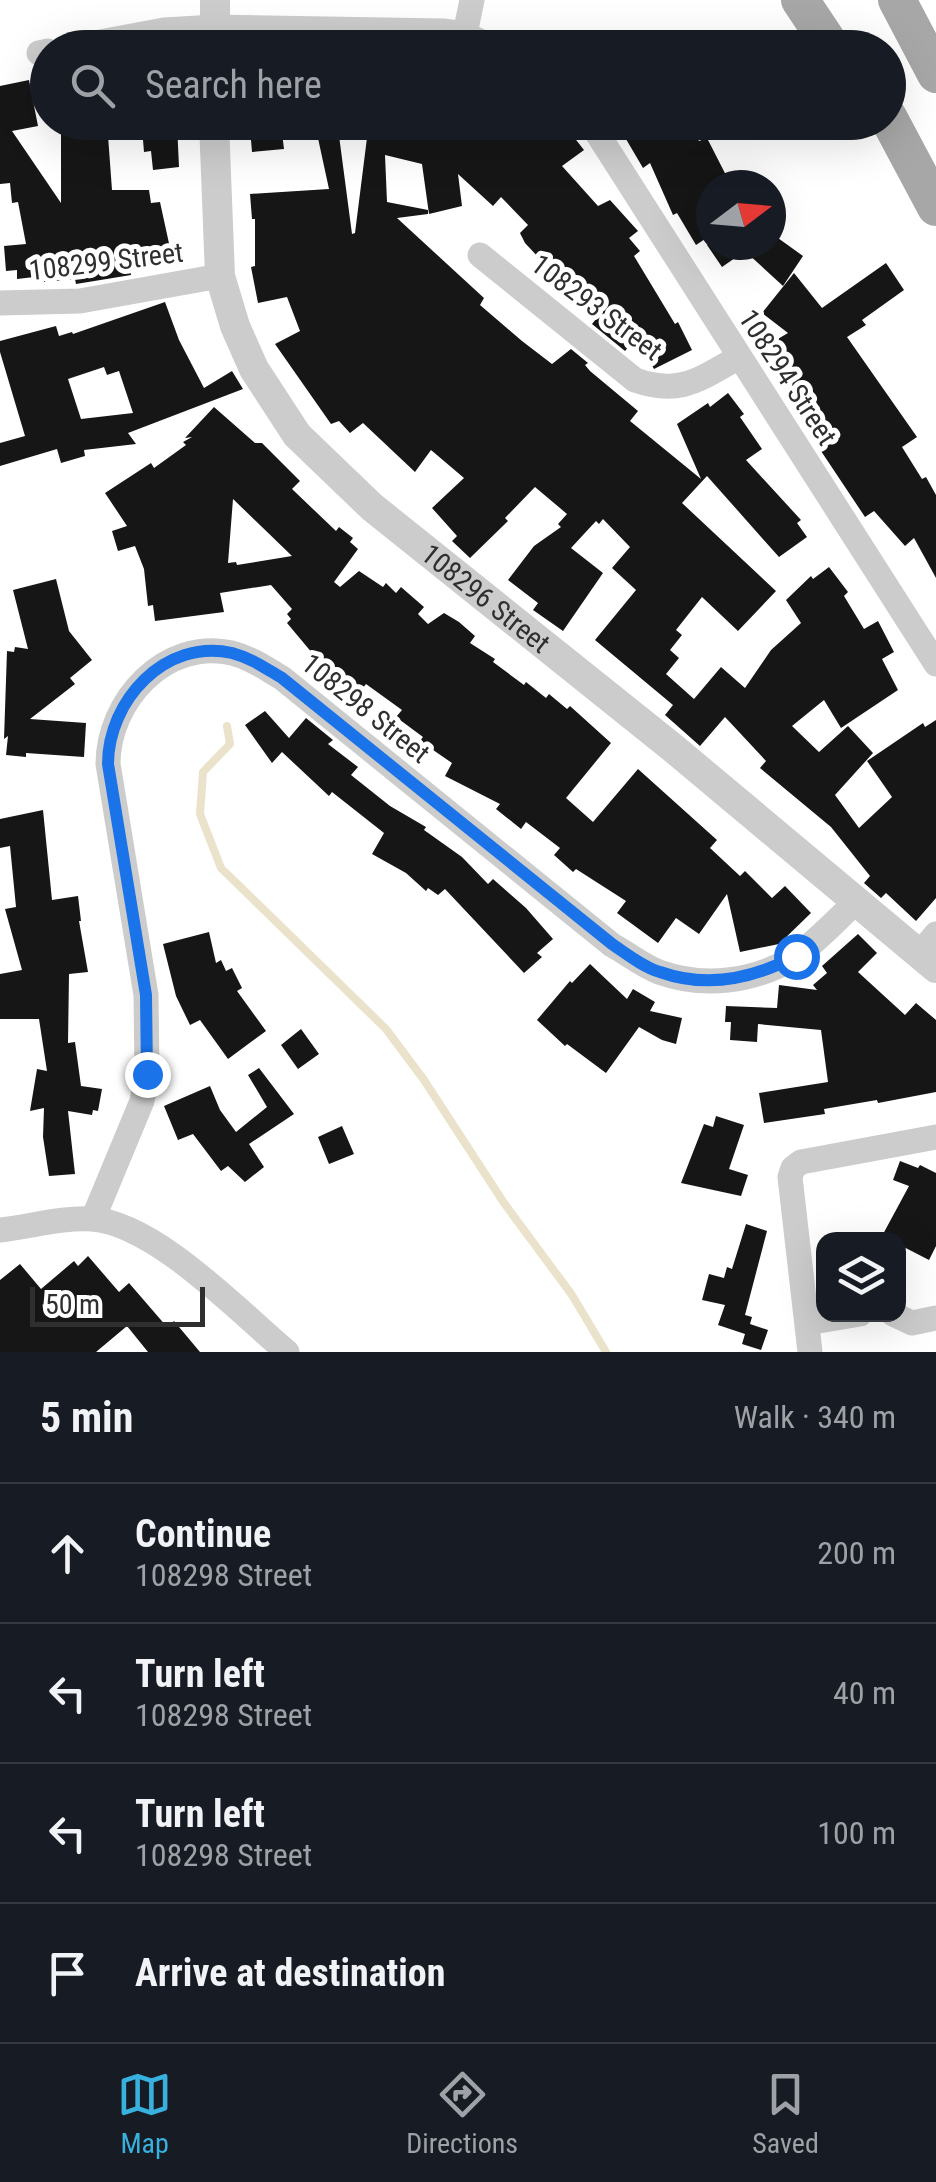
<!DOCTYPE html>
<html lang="en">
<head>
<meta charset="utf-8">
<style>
  body { margin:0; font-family:"Roboto Condensed",sans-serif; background:#242831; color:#f1f3f6 }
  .controls { position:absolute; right:30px; bottom:30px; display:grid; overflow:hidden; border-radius:20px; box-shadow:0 10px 40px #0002 }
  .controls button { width:90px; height:90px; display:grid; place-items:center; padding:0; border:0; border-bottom:2px solid #363941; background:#171b24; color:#f1f3f6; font:50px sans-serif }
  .compass { position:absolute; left:696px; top:170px; width:90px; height:90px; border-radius:50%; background:#171b24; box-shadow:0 10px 40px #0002; rotate:74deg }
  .scale { position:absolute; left:30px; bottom:25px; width:175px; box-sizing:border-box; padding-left:10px; border:5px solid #2f2f2f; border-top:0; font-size:28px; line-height:35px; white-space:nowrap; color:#2f2f2f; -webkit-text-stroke:8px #fff; paint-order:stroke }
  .stop { position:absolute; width:30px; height:30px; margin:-22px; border:8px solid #1a73e8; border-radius:50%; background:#fff }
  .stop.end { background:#1a73e8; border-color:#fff; box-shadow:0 2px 10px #0008 }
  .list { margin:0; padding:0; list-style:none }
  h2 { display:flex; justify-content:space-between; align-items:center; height:130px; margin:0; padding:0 40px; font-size:42px }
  h2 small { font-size:32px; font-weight:400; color:#9ea1a6 }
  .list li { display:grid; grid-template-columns:65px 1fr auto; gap:30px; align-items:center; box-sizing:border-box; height:140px; padding:0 40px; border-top:2px solid #363941 }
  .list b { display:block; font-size:38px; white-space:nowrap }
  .list p { margin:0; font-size:32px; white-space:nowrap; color:#9ea1a6 }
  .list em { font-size:32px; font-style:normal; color:#9ea1a6 }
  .icon { flex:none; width:55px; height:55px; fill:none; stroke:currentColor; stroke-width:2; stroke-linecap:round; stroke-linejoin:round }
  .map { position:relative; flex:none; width:936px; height:1352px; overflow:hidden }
  .search { position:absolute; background:#171b24; box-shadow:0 10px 40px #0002; left:30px; right:30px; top:30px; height:110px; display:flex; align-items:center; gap:25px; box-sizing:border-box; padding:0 35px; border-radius:55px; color:#9ea1a6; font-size:38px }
  .sheet { height:690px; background:#171b24 }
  nav { display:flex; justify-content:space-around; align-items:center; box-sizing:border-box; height:140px; border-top:2px solid #363941; background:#171b24; font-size:28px; color:#9ea1a6 }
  nav a { display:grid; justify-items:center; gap:5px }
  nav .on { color:#38b1de }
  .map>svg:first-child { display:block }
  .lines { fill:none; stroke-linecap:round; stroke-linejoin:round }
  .stream { stroke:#eae2ca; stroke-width:8 }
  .building { fill:#161616; fill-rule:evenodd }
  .minor { stroke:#ccc; stroke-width:25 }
  .tertiary { stroke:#ccc; stroke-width:30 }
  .primary { stroke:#a7a7a7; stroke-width:38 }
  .route { stroke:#1a73e8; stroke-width:12 }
  .labels { text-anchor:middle; stroke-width:10; stroke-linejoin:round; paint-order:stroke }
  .street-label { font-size:28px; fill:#2f2f2f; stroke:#fff }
</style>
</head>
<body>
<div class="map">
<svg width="936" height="1352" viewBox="0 0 936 1352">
  <rect width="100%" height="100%" fill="#fff"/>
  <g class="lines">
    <path class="stream" d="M227 726 230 744 203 772 200 814 221 868 386 1029 424 1080 504 1203 572 1295 606 1352"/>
  </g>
  <path class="building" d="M29 80 38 126 12 131 61 203V126H84V122H107L112 190H149L151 203 160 202 170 248 127 257 131 275 76 284 75 279 44 282 43 276 17 279V270L6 271 4 246 26 244 18 202 12 203 10 183 0 184V86Z
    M369 122H562L584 150 562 166 598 206 610 200 638 231 629 238 640 251 634 256 675 324 678 322 692 350 654 369 637 338 625 351 592 324 596 319 525 243 520 233 528 225 501 197 493 206 458 174 462 206 429 214 422 164 385 155 387 202 428 210V214L397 218 484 298 480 305 522 341 552 364 571 349 588 363 585 365 590 371 638 411 630 421 701 479 677 424 708 403 710 407 728 393 744 414 740 417 762 449 746 460 801 520 797 523 807 537 779 557 707 476 682 503 776 591 738 631 702 597 676 630 682 635 670 650 679 658 666 674 694 699 721 667 745 688 771 650 801 623 786 600 811 576 813 579 829 567 848 592 844 596 864 629 878 621 894 652 882 659 898 690 841 728 824 700 792 726 819 752 848 726 873 753 835 795 859 828 892 797 867 761 923 723 925 727 936 720V898L916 921 886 893 881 898 864 883 870 876 831 827 760 768 766 761 725 717 700 746 665 715 673 705 595 640 636 590 612 568 630 547 603 519 599 524 596 521 571 548 603 573 563 631 533 610 538 603 508 580 534 546 561 527 558 524 567 514 535 487 505 518 508 521 470 558 452 541 457 536 432 508 464 478 431 450 415 472 363 423 350 433 339 421 331 424 275 344 300 331 287 297 258 303 251 267 255 266V219H252L250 194 329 189 316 129 338 128 352 234 355 233Z
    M616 122H688L699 141 707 138 731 185H711V235L696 245 677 213 673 215 650 163 643 168Z
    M177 124 179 167 153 170 151 151 144 152 142 128Z
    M281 125 284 149 252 152 250 128Z
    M771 233 803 256 783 286 745 251 722 267 707 245H771Z
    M886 263 904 290 862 320 866 325 847 337 917 437 902 447 922 479 926 477 936 495V578L914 538 905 546 874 511 865 517 819 448 814 439 823 433 803 400 795 405 771 363 775 360 769 350 773 347 771 343 788 333 762 313 794 273 822 308Z
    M165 302 179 340 204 388 232 371 243 389 128 433 136 444 84 450 85 456 61 463 57 449 0 466V443L25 436 0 352V341L56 326 59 336 72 332 73 334ZM104 367 107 375 119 371 133 413 81 419 68 379Z
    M214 407 255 443H262L300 481 292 489 336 531 339 527 353 538 350 542 358 549 334 582 340 587 359 571 383 587 386 583 396 593 401 587 424 607 418 614 428 624 444 613 459 622 475 636 470 643 495 659 493 662 524 685 526 682 546 698 549 694 567 709 570 706 611 743 566 798 593 822 638 769 717 840 710 848 740 876 745 871 772 898 785 886 811 913 779 944 740 952 727 894 699 934 676 918 658 943 617 913 626 901 576 869 573 872 554 855 560 848 526 822 521 829 496 809 500 804 445 776 452 763 420 741 423 737 396 717 402 710 366 684 352 702 327 681 318 673 323 666 287 623 291 619 287 614 292 609 271 585 220 593 224 612 155 621 153 605 148 606 144 569 135 546 118 551 112 531 127 526 105 493 151 463 154 468 186 445 183 442 192 437 185 438ZM233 499 292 556 237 565 236 562 228 563Z
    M56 579 69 631 92 660 70 678 75 684 30 719 86 723 84 757 26 753V757L6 755 8 736 4 739 7 651 14 652 15 647 28 649 13 590Z
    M265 711 289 738 306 718 333 740 328 744 358 767 351 775 390 806 426 827 424 830 462 857 488 884 493 879 526 908 553 939 537 953 542 957 524 973 445 889 438 895 428 888 426 891 406 873 372 854 384 833 332 792 329 796 282 752 272 763 245 725Z
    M43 810 52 900 78 896 81 921H79L88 972 69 974 68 1043 75 1042 81 1086 102 1089 98 1111 93 1110 92 1115 68 1111 75 1174 49 1176 43 1137 44 1108 30 1111 37 1069 47 1071 39 1019H0V974L22 970 5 909 16 907 10 846 0 848V819Z
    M209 932 216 963 221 960 226 971 232 968 242 988 237 991 266 1031 228 1059 200 1020 190 1025 176 996 163 944Z
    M858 934 877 953 858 972 905 1015 916 1003 936 1020V1092L878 1103 877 1100 824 1109 825 1114 764 1123 759 1093 828 1082 821 1030 758 1024 757 1042 730 1040 731 1022H725L726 1006 777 1008 779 985 817 990 813 985 827 973 822 966Z
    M590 964 627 999 633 989 655 1002 650 1011 682 1018 676 1044 662 1040 639 1027 606 1073 567 1044 565 1046 537 1020 570 981 572 983Z
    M301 1029 319 1054 298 1069 281 1045Z
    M259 1068 294 1114 249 1144 264 1167 245 1182 228 1166 221 1171 193 1134 178 1140 164 1106 210 1086 220 1110 236 1132 267 1107 248 1075Z
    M716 1116 744 1125 729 1169 748 1175 741 1196 681 1183 704 1124 713 1127Z
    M342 1126 354 1154 329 1164 318 1137Z
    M900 1161 918 1168 920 1165 936 1173V1246L929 1260 898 1244V1240L882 1236 909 1186 893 1180Z
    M746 1224 767 1231 745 1315 752 1317 750 1324 768 1330 761 1350 742 1344 745 1334 718 1325 725 1305 702 1300 709 1274 724 1278 727 1267 732 1269Z
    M88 1256 119 1292 129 1283 167 1327 174 1321 200 1352H148L127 1326 96 1352H0V1280L20 1264 41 1289 74 1261 78 1266Z"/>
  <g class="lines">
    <path class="minor" d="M465 34 472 0
      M68 48 164 30 215 27 443 31 465 34 494 48
      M39 53 48 51
      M590 122 936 664
      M480 255 635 380C680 396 700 379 739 357
      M0 303 80 301 220 276
      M920 953 936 934
      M93 1219 142 1101 147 1074 146 995 108 764C108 701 165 638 232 653 251 658 265 668 282 678L612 945C627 953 643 966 659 972 703 988 754 982 793 958 816 943 837 919 857 901
      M0 1230C29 1227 63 1217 92 1219 156 1224 238 1311 287 1352
      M893 1314 912 1323 936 1318
      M807 1323 860 1314
      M810 1352 790 1177 793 1168 801 1162 936 1137"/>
    <g class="tertiary">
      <path d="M215 0V48"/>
      <path id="s1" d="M214 122 220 276 235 326 254 369 297 435 372 507 673 748 936 968"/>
    </g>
    <path class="primary" d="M800 0 832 48
      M897 0 936 74
      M888 117 936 207"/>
  </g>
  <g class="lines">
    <path class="route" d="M147 1074 146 995 108 764C108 701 165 638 232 653 251 658 265 668 282 678L612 944C627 954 643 967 660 972 708 989 753 979 796 956"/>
  </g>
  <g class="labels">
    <g class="street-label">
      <text transform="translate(106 261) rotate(-7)" y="10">108299 Street</text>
      <text transform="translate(597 307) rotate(37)" y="10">108293 Street</text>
      <text transform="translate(788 377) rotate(57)" y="10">108294 Street</text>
      <text dy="10" stroke="none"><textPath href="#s1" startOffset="582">108296 Street</textPath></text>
      <text transform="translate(366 708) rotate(39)" y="10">108298 Street</text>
    </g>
  </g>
</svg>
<div class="controls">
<button><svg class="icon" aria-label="layers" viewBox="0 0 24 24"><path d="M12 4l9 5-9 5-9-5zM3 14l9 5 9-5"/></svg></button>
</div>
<svg class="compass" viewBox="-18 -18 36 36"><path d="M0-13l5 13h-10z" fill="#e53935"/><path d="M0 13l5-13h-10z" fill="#9ea1a6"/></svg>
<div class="scale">50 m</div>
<div class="stop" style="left:796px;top:956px"></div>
<div class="stop end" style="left:147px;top:1074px"></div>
<div class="search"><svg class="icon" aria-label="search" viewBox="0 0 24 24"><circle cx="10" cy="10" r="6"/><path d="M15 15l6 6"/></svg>Search here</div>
</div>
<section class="sheet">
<h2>5 min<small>Walk · 340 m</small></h2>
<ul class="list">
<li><svg class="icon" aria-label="ahead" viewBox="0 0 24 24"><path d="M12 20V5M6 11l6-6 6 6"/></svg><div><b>Continue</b><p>108298 Street</p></div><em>200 m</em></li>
<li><svg class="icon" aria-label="left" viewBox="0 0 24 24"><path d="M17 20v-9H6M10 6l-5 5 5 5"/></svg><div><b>Turn left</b><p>108298 Street</p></div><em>40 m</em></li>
<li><svg class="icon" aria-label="left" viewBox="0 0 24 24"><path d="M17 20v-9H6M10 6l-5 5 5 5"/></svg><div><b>Turn left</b><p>108298 Street</p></div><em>100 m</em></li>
<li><svg class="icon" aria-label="arrive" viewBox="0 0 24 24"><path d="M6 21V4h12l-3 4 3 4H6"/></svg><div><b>Arrive at destination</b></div></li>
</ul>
</section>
<nav>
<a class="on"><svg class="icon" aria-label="map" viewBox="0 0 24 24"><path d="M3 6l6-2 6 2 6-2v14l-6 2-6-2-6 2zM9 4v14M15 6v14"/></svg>Map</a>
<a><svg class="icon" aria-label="directions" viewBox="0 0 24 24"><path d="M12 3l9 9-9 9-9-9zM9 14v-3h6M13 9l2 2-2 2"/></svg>Directions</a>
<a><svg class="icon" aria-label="saved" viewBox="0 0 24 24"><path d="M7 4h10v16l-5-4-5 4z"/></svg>Saved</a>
</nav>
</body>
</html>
